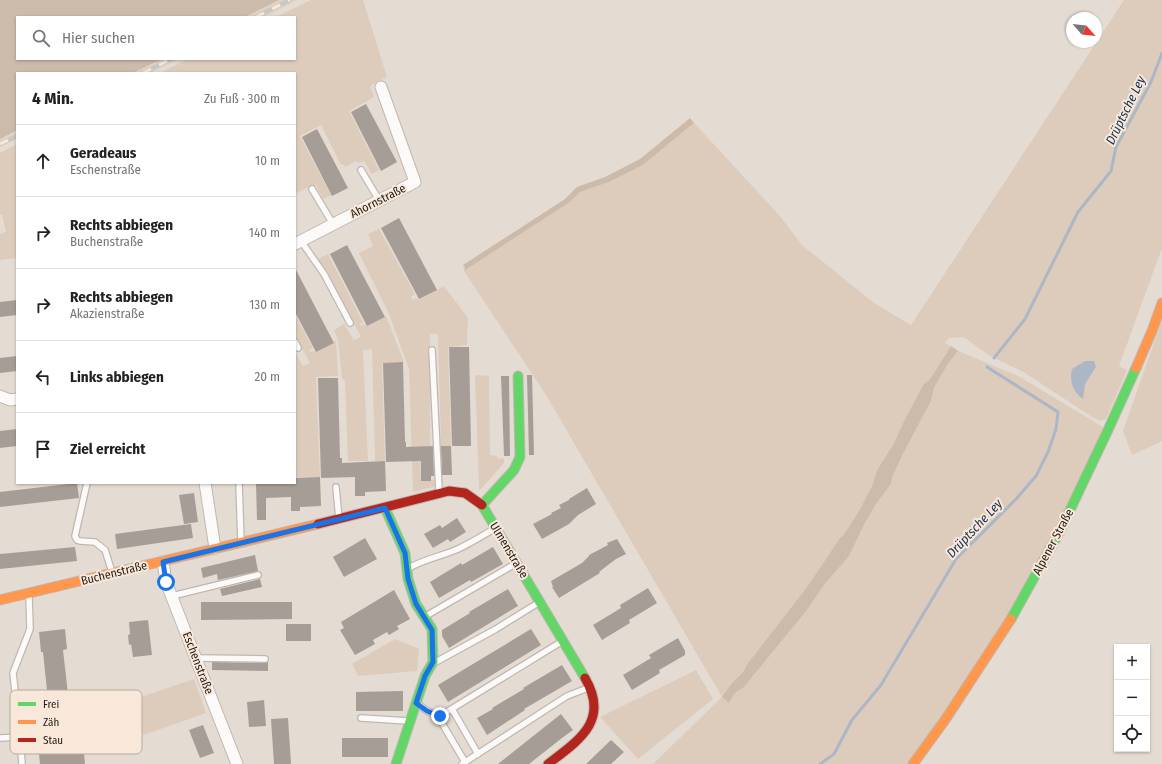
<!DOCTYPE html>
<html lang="de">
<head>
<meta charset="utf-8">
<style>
  body { margin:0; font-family:"Fira Sans Condensed",sans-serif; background:#f2f2f2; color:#222 }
  .controls { position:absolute; right:12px; bottom:12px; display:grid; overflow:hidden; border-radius:0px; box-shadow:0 1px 3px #0004 }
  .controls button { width:36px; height:36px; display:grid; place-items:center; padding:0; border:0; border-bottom:1px solid #e0e0e0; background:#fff; color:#222; font:20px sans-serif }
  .compass { position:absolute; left:1066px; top:12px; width:36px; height:36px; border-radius:50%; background:#fff; box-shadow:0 1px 3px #0004; rotate:117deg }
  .stop { position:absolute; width:12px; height:12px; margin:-9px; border:3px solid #1a73e8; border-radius:50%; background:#fff }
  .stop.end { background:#1a73e8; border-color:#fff; box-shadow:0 1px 4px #0008 }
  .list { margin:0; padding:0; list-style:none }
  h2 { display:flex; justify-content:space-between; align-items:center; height:52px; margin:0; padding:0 16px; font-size:17px }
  h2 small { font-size:13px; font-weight:400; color:#767676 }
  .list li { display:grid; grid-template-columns:26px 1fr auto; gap:12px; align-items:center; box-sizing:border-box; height:72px; padding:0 16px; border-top:1px solid #e0e0e0 }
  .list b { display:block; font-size:15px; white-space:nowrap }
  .list p { margin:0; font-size:13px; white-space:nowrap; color:#767676 }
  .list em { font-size:13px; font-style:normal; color:#767676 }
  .icon { flex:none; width:22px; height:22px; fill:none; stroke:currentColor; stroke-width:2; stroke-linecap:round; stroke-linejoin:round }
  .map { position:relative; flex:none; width:1162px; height:764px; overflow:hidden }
  .search { position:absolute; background:#fff; box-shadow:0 1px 3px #0004; left:16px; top:16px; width:280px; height:44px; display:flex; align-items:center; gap:10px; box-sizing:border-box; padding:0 14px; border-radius:0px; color:#767676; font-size:15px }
  .panel { position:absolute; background:#fff; box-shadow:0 1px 3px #0004; left:16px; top:72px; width:280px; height:412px; border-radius:0px }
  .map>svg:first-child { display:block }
  .built { fill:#e2d2c3 }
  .green { fill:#ddccbc }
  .forest { fill:#cba }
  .water { fill:#acb7c6 }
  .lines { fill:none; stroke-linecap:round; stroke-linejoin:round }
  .stream { stroke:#acb7c6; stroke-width:3 }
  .building { fill:#a69e96 }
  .lane-casing { stroke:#bfb8b2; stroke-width:8 }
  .street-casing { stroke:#bfb8b2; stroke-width:13 }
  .fast-casing { stroke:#bfb8b2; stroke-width:11 }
  .slow-casing { stroke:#bfb8b2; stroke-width:11 }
  .jam-casing { stroke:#bfb8b2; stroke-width:11 }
  .lane { stroke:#fbfaf8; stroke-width:5.5 }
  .street { stroke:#fbfaf8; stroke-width:11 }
  .fast { stroke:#63d668; stroke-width:9 }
  .slow { stroke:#ff974d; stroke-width:9 }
  .jam { stroke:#b3261e; stroke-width:9 }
  .rail-casing { stroke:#c9c6c4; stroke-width:4.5 }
  .rail { stroke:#f9e8d9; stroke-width:3; stroke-dasharray:9; stroke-linecap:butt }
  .route { stroke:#1a73e8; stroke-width:5 }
  .labels { text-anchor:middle; stroke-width:4; stroke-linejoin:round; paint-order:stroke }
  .street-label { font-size:12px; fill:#211c16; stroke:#f9e8d9 }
  .water-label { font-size:13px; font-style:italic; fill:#153357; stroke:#f9e8d9 }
  .key { fill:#f9e8d9; stroke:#b8ab9e; stroke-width:1 }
  .key-label { font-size:11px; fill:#211c16 }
</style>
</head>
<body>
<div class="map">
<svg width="1162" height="764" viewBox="0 0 1162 764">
  <rect width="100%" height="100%" fill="#e4dbd3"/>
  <path class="built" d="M279 0H298L264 17H245Z
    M162 59H179L151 73H133Z
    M17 130V139L0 147V139Z"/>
  <path class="green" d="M311 0H363L387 77 370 86 374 97 349 111 379 170 372 174 364 161 360 163 356 161 346 167 343 164 341 165 321 125 300 136 331 195 323 199 316 185 310 189 308 187 295 194V73H160L188 59H295V17H276Z
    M1124 0H1162V248L1119 366 1127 370 1106 419 1101 421 1092 417 1022 371 990 356 965 338 961 337 949 338 945 343 951 346 930 379 923 385 906 417 893 445 877 470 873 484 860 509 845 533 840 538 807 587 748 663 743 672 732 683 729 703 735 693 744 687 807 610 824 585 849 556 865 523 876 504 891 484 892 478 902 456 931 401 934 388 947 365 958 351 1018 376 1108 430 1060 531 913 764H653L722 697 546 395 464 271 570 202 580 192 609 182 643 165 694 123 779 215 802 245 874 303 911 325Z
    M17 144V258L0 260V234L6 232 2 215H0V153Z
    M379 229 415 294 411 297 413 300 416 298 418 300 444 286 468 318 467 345 448 347 451 446H441L438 334H430V446L420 447 421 480H436L437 486 413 492 409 369 389 314 359 253 373 246 368 234Z
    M328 254 363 322 360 324 361 326 365 324 366 326 386 316 404 362 382 363 385 461H375L372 349 363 350 368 461H348L345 381 342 378 338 340 334 330 344 324 354 340 361 337 325 267 316 260Z
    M295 315 313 348 309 350 310 352 314 351 316 352 336 341 338 376 316 377 320 477H295V352L303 366 310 363 295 335Z
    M1162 320V441L1132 455 1123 431Z
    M475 375 489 376 490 455 497 456 498 459 504 458V463L480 490 479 489Z
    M395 639 419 649 417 671 358 676 352 664Z
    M696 670 713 699 638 759 600 717Z
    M194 679 206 713 129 740 117 705Z"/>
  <path class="forest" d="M0 0H279L245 17H17V59H162L133 73H17V130L0 139Z
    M690 118 694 123 643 165 609 182 580 192 570 202 464 271 465 268 463 265 565 199 577 187 605 177 640 159Z
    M951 346 958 351 947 365 934 388 931 401 902 456 892 478 891 484 876 504 865 523 849 556 824 585 807 610 744 687 735 693 729 703 722 697 732 683 743 672 748 663 807 587 840 538 845 533 860 509 873 484 877 470 893 445 906 417 923 385 930 379Z"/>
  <path class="water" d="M1085 361H1094L1096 367 1085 384 1083 399C1073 392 1069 381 1072 369Z"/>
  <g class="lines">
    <path class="stream" d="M994 358 1025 319 1078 212 1111 171 1116 147 1151 82 1162 53
      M820 764 834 754 852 720 881 685 956 559 1017 498 1036 476 1048 452 1056 429 1058 412 987 367"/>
  </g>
  <path class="building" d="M366 104 397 162 381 171 351 112Z
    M317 129 348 188 332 196 302 137Z
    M399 218 437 290 419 299 381 228Z
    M347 245 385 317 367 326 330 254Z
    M295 268 334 343 316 352 295 312Z
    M17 300V315L0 317V302Z
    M449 347H469L471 446H452Z
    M17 356V371L0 373V358Z
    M403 362 405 442H406V447L433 446 434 476H431V481H421V461L386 462 383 363Z
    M527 375H532L534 455H529Z
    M501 376H509L510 456H504Z
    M318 378H338L340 458H342V463L385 461 386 491 365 492V496H355V477L321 478Z
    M17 429V446L0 448V431Z
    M441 446H451L452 475H442Z
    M320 477 321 506 300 507V511H291V497L266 498V520H257L256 483H295V478Z
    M77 483 79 498 0 507V492Z
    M587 488 596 504 578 515 569 524 542 539 533 524 552 514 551 513 561 508 559 505 569 500V499Z
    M194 493 198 522 184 524 179 495Z
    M457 518 466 532 450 542 448 539 433 548 424 534 440 525 442 528Z
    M191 524 193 538 117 549 115 534Z
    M365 538 377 559 344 577 333 557Z
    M617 539 626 554 616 559 608 565 599 572 600 573 559 598 552 587H553L551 581 582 563 589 556V555L608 545 607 543Z
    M75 547 77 561 0 569V554Z
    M493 547 503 564 471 582 470 580 439 598 430 582 461 563 462 565Z
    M255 555 258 571 218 580 217 574 203 578 201 568Z
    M260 579 262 587 222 596 220 589Z
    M648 588 657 603 629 620 630 623 602 640 593 625 621 608 620 605Z
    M508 589 518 606 449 648 442 636V630L470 613 469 612Z
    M394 590 410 619 397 626 399 629 389 635 387 632 373 640 375 644 355 655 340 630 344 628 341 622Z
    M201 602H292V619L201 620Z
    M148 620 152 655 133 657 131 644 129 645 128 635 130 634 129 622Z
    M286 624H311V641H286Z
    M65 629 67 649 63 650 70 712 80 711 85 764H40L34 702 48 700 43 652H41L39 632Z
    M531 629 541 645 448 702 438 685Z
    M678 638 685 651V655L659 670 660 673 632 690 623 675 651 658 649 655Z
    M212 662 265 663 268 662V671L212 670Z
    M562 665 572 681 524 709 525 710 487 735 477 718 493 709 492 708 524 689 523 688Z
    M403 691V711H356V692Z
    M264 700 266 726 249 727 247 702Z
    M561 714 573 730 562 738 529 764H498Z
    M288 718 291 764H274L271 719Z
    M203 725 214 753 200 758 189 730Z
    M342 738H388V757H342Z
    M611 740 624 752 611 764H586Z"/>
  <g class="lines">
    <g class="lane-casing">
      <path id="lane" d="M361 170 379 200
        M312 189 333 224
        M301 241 324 274 350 323
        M295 342 298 348
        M432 350 439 491
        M87 483 75 536 77 540 80 541 95 542 105 550 112 572
        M239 483 241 542
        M336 487 339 519
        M409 568C425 559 442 556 458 549 471 543 482 536 494 529
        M172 596 258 575
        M426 616 515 564
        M196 658 265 659
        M434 663 496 629 538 603
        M418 704 427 711 440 716 561 642
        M452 709 478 754
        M440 716 443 725 465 762
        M361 718 408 721
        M20 737 22 764
        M0 738 20 737 13 673 30 629 29 595
        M462 764 567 696 588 688"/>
    </g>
    <g class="street-casing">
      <path id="street" d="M295 244 415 182 381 87
        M0 396 10 400 17 399
        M205 483 215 548
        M163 562 166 582 237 764"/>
    </g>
    <g class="fast-casing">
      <path id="fast" d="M518 376 520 457 514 470 482 505 585 678
        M385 508 405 553 408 579 416 604 432 629 433 662 425 676 396 764
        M1011 619 1060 531 1108 430 1136 368"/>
    </g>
    <g class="slow-casing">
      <path id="slow" d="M1136 368 1152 331 1162 303
        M0 600 318 524
        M913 764 945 720 1011 619"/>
    </g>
    <g class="jam-casing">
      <path id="jam" d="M318 524 449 491 465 493 482 505
        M548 764C579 740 610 721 585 678"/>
    </g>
    <use href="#lane" class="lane"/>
    <use href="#street" class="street"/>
    <use href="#fast" class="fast"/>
    <use href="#slow" class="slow"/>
    <use href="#jam" class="jam"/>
    <g class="rail-casing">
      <path id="rail" d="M256 17 290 0
        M143 73 171 59
        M0 144 17 136"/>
    </g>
    <use href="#rail" class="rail"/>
  </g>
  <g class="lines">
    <path class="route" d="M166 582 163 562 385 508 405 553 408 579 416 604 432 630 433 662 425 676 416 703 427 711 440 716"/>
  </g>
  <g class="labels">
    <g class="street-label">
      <text transform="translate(378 201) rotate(-27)" y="4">Ahornstraße</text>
      <text transform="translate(1053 542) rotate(-62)" y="4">Alpener Straße</text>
      <text transform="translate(509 550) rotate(59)" y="4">Ulmenstraße</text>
      <text transform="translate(114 573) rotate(-14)" y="4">Buchenstraße</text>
      <text transform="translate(198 663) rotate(69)" y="4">Eschenstraße</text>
    </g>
    <g class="water-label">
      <text transform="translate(1125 110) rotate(-64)" y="5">Drüptsche Ley</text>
      <text transform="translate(974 528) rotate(-47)" y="5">Drüptsche Ley</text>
    </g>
  </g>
  <rect x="10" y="690" width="132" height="64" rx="6" class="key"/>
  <rect x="18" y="702" width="18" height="4" fill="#63d668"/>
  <rect x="18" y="720" width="18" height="4" fill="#ff974d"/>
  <rect x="18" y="738" width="18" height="4" fill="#b3261e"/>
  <g class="key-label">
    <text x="43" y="708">Frei</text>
    <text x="43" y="726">Zäh</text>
    <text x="43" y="744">Stau</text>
  </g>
</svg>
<div class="controls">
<button>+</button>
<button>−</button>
<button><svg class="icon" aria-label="locate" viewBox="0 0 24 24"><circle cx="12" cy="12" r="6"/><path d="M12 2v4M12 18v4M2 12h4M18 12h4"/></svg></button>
</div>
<svg class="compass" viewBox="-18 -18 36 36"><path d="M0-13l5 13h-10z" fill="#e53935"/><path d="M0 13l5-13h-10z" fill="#767676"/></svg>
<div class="stop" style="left:166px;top:582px"></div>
<div class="stop end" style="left:440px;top:716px"></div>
<div class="search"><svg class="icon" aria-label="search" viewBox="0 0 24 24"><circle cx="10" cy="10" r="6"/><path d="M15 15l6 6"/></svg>Hier suchen</div>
<section class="panel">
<h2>4 Min.<small>Zu Fuß · 300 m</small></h2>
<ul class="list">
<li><svg class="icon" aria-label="ahead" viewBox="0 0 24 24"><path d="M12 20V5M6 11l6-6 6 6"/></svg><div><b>Geradeaus</b><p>Eschenstraße</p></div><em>10 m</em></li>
<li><svg class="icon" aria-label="right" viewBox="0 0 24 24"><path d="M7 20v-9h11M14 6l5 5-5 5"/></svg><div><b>Rechts abbiegen</b><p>Buchenstraße</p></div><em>140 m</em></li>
<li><svg class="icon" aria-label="right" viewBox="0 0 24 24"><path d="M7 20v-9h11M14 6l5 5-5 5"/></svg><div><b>Rechts abbiegen</b><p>Akazienstraße</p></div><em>130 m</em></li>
<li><svg class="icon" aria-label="left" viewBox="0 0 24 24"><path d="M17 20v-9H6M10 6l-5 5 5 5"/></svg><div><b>Links abbiegen</b></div><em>20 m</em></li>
<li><svg class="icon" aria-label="arrive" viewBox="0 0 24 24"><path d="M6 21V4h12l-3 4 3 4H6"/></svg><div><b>Ziel erreicht</b></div></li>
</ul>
</section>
</div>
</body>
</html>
